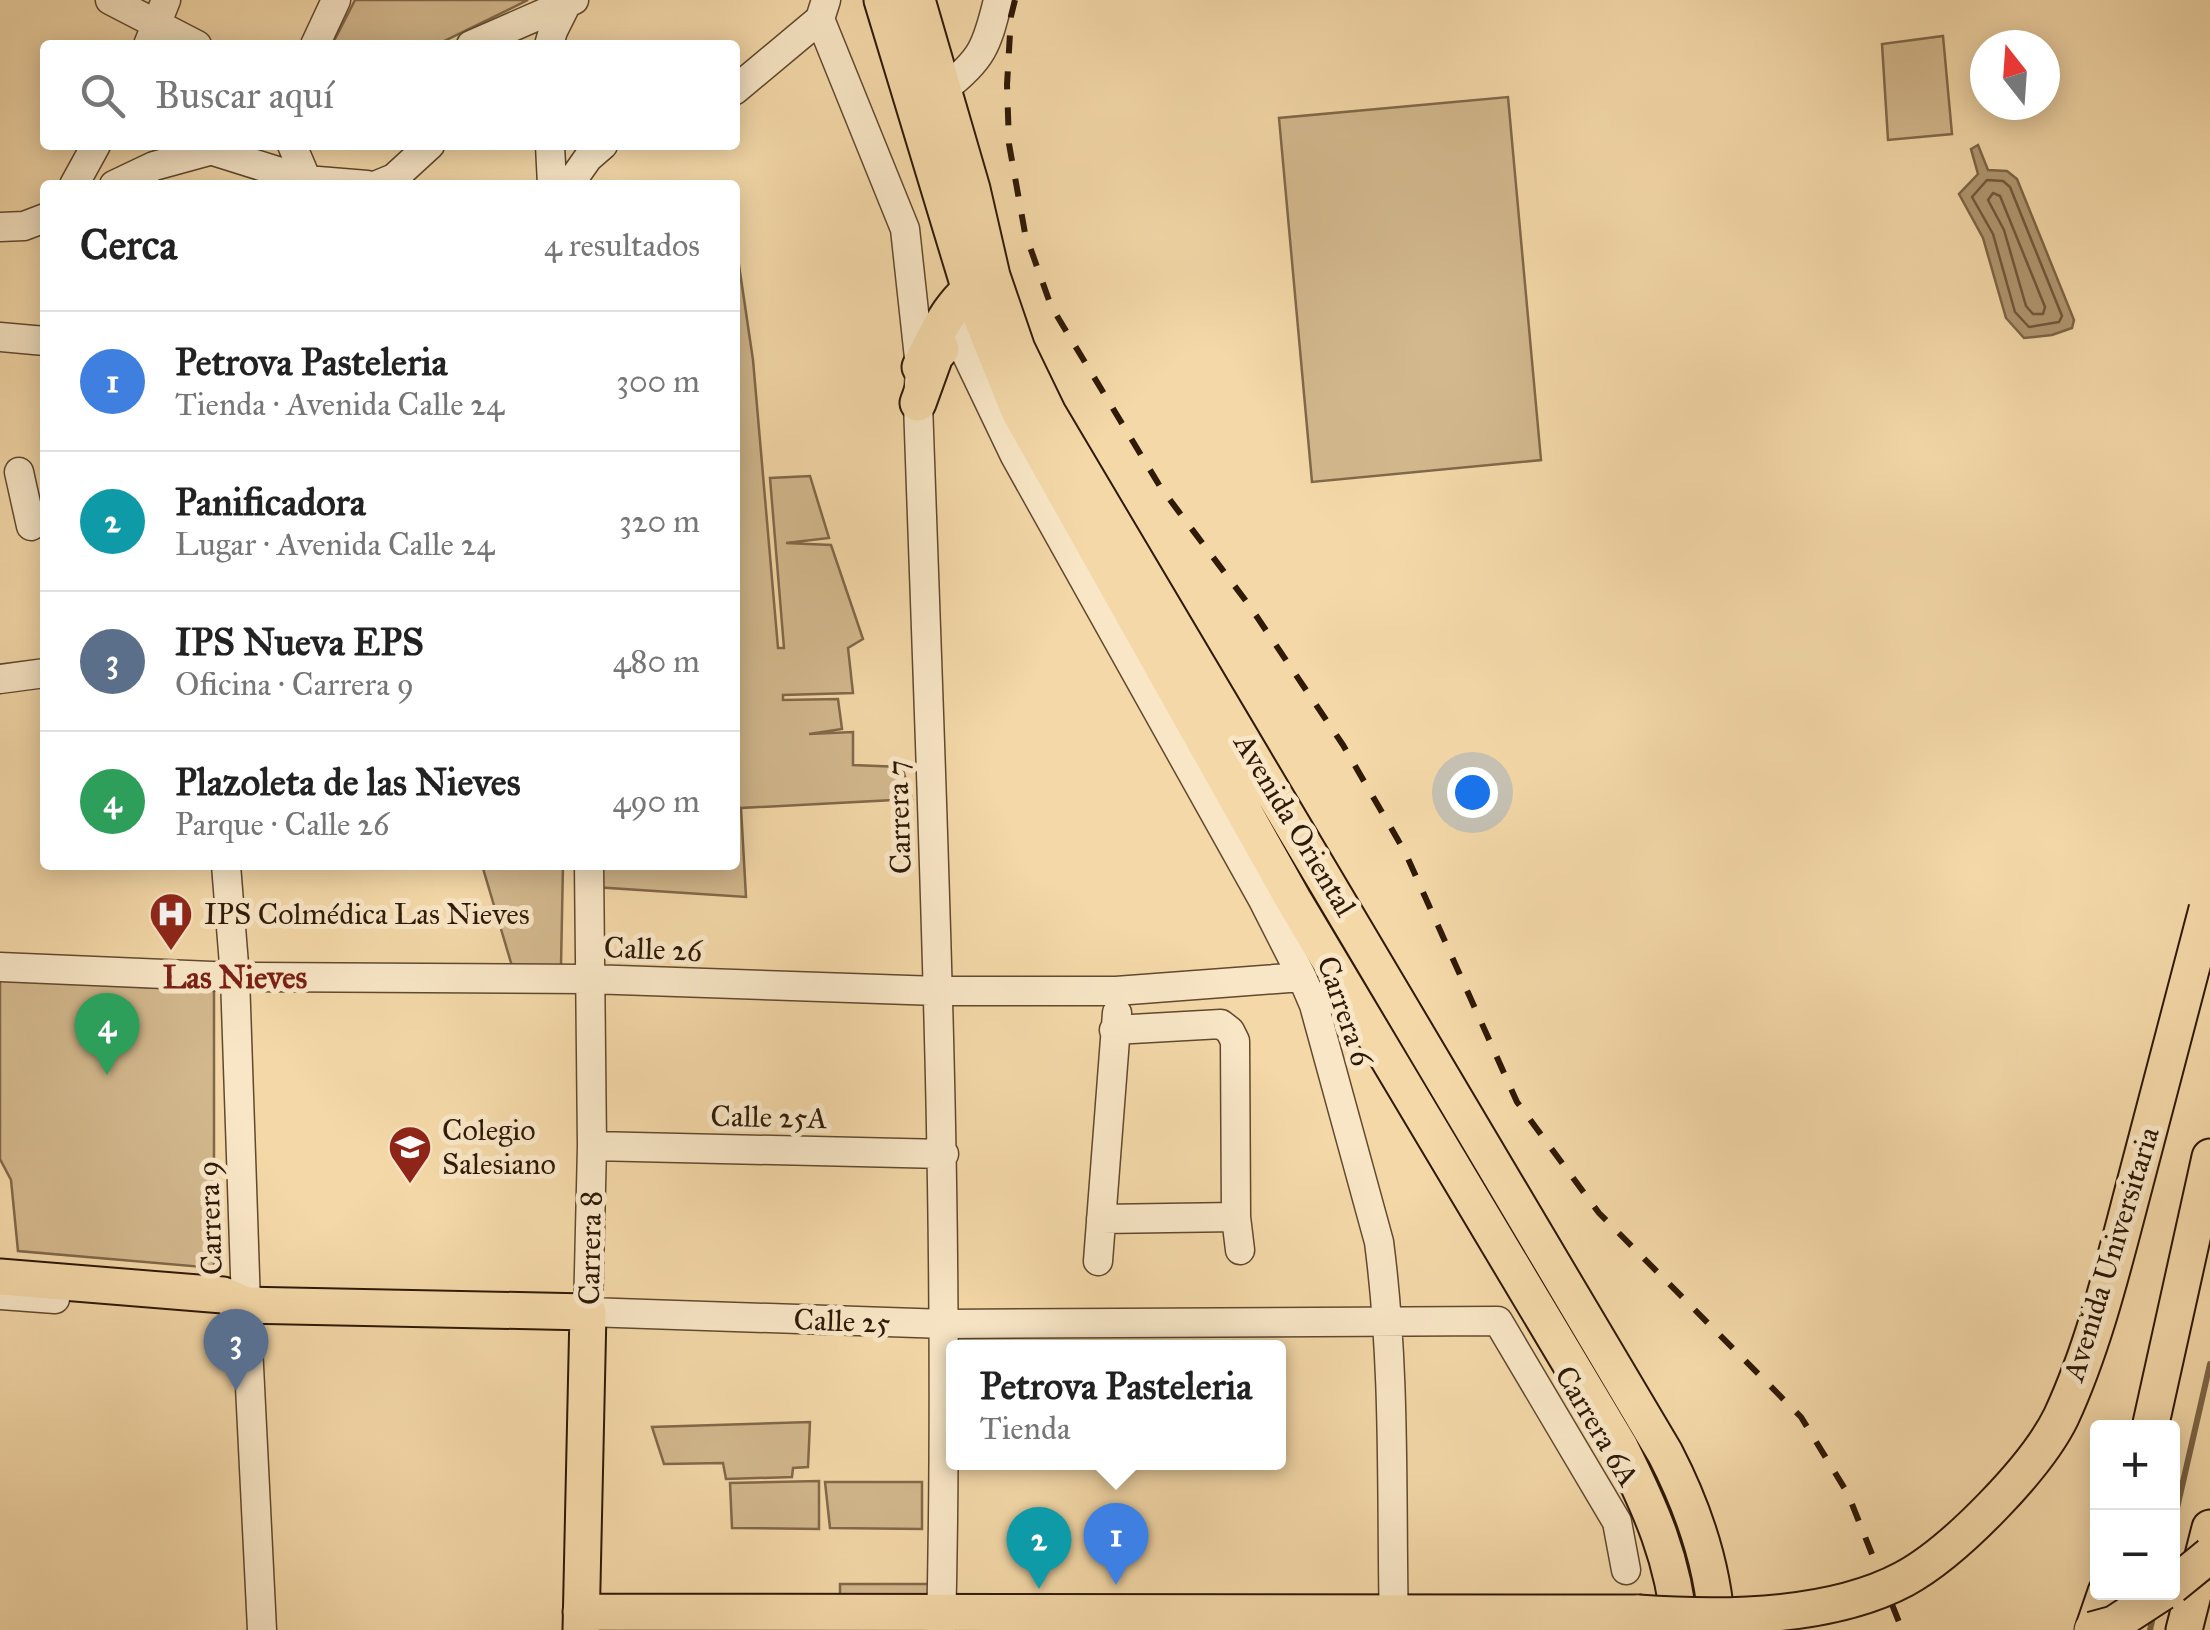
<!DOCTYPE html>
<html lang="es">
<head>
<meta charset="utf-8">
<style>
  body { margin:0; font-family:"IM FELL Great Primer",serif; background:#f2f2f2; color:#222 }
  .controls { position:absolute; right:30px; bottom:30px; display:grid; overflow:hidden; border-radius:10px; box-shadow:0 5px 25px #0003 }
  .controls button { width:90px; height:90px; display:grid; place-items:center; padding:0; border:0; border-bottom:2px solid #e0e0e0; background:#fff; color:#222; font:50px sans-serif }
  .compass { position:absolute; left:1970px; top:30px; width:90px; height:90px; border-radius:50%; background:#fff; box-shadow:0 5px 25px #0003; rotate:343deg }
  .you { position:absolute; left:1472px; top:792px; width:35px; height:35px; margin:-25px; border:8px solid #fff; border-radius:50%; background:#1a73e8; box-shadow:0 0 0 15px #1a73e833 }
  .badge { display:grid; place-items:center; width:65px; height:65px; border-radius:50%; background:#7c3aed; color:#fff; font-size:32px; font-weight:700 }
  .pin { position:absolute; translate:-50% -82px; filter:drop-shadow(0 2px 5px #0008) }
  .pin::after { content:''; position:absolute; top:52px; width:35px; height:30px; background:inherit; clip-path:polygon(0 0,100% 0,50% 100%) }
  .popup { position:absolute; left:946px; top:1340px; width:340px; height:130px; box-sizing:border-box; display:grid; place-content:center; border-radius:10px; background:#fff; filter:drop-shadow(0 2px 8px #0005); font-size:32px; white-space:nowrap; color:#767676 }
  .popup b { font-size:38px; color:#222 }
  .popup::after { content:''; position:absolute; left:50%; top:100%; margin-left:-20px; border:20px solid transparent; border-top-color:#fff }
  .list { margin:0; padding:0; list-style:none }
  h2 { display:flex; justify-content:space-between; align-items:center; height:130px; margin:0; padding:0 40px; font-size:42px }
  h2 small { font-size:32px; font-weight:400; color:#767676 }
  .list li { display:grid; grid-template-columns:65px 1fr auto; gap:30px; align-items:center; box-sizing:border-box; height:140px; padding:0 40px; border-top:2px solid #e0e0e0 }
  .list b { display:block; font-size:38px; white-space:nowrap }
  .list p { margin:0; font-size:32px; white-space:nowrap; color:#767676 }
  .list em { font-size:32px; font-style:normal; color:#767676 }
  .icon { flex:none; width:55px; height:55px; fill:none; stroke:currentColor; stroke-width:2; stroke-linecap:round; stroke-linejoin:round }
  .map { position:relative; flex:none; width:2210px; height:1630px; overflow:hidden }
  .search { position:absolute; background:#fff; box-shadow:0 5px 25px #0003; left:40px; top:40px; width:700px; height:110px; display:flex; align-items:center; gap:25px; box-sizing:border-box; padding:0 35px; border-radius:10px; color:#767676; font-size:38px }
  .panel { position:absolute; background:#fff; box-shadow:0 5px 25px #0003; left:40px; top:180px; width:700px; height:690px; border-radius:10px }
  .map>svg:first-child { display:block }
  .green { fill:#d3b88d; stroke:#81684a; stroke-width:2.5 }
  .water { fill:#b19771; stroke:#7d6547; stroke-width:2.5 }
  .lines { fill:none; stroke-linecap:round; stroke-linejoin:round }
  .shore { stroke:#70583c; stroke-width:2.5 }
  .stream { stroke:#7d6547; stroke-width:6 }
  .minor-casing { stroke:#60492f; stroke-width:31 }
  .major-casing { stroke:#2f1907; stroke-width:39 }
  .minor { stroke:#f8e6c6; stroke-width:28 }
  .major { stroke:#f4d8a8; stroke-width:35 }
  .rail { stroke:#2f1907; stroke-width:6; stroke-dasharray:18 18; stroke-linecap:butt }
  .major-bridge-casing { stroke:#2f1907; stroke-width:39; stroke-linecap:butt }
  .major-bridge { stroke:#f4d8a8; stroke-width:35 }
  .labels { text-anchor:middle; stroke-width:10; stroke-linejoin:round; paint-order:stroke }
  .street-label { font-size:30px; fill:#2f1907; stroke:#f8e6c6 }
  .poi-label { font-size:30px; fill:#2f1907; stroke:#f8e6c6; text-anchor:start }
  .neighbourhood-label { font-size:32px; font-weight:bold; fill:#7a1f14; stroke:#f8e6c6 }
</style>
</head>
<body>
<div class="map">
<svg width="2210" height="1630" viewBox="0 0 2210 1630">
  <rect width="100%" height="100%" fill="#f4d8a8"/>
  <filter id="stains"><feTurbulence type="fractalNoise" baseFrequency=".002" numOctaves="4"/><feColorMatrix values="0 0 0 0 .2 0 0 0 0 .09 0 0 0 0 .02 0 0 0 .5 -.17"/></filter>
  <radialGradient id="worn" r=".72"><stop offset=".6" stop-color="#630" stop-opacity="0"/><stop offset="1" stop-color="#630" stop-opacity=".3"/></radialGradient>
  <path class="green" d="M355 0H528L436 45H332Z
    M1943 36 1952 134 1888 140 1882 44Z
    M1508 97 1541 460 1312 482 1279 118Z
    M735 238 753 360 778 648H784L770 478 810 476 829 538 786 543 831 545 863 639 848 648 853 693 783 695V700L838 699 842 729 809 734 853 732V765L902 767 912 799 741 808 746 897 594 887 595 865H735Z
    M482 865H563L561 966H512Z
    M0 979 214 991V1268L18 1251 11 1180 0 1159Z
    M810 1422 808 1467 793 1468 792 1477 726 1479 723 1463 664 1464 652 1427Z
    M819 1481V1529L732 1528 730 1483Z
    M825 1482H922V1529L830 1528Z
    M840 1584H933V1607H840Z"/>
  <path class="water" d="M1978 145 1988 170 2007 171 2017 179 2074 320 2072 328 2052 335 2024 338 2006 318 1983 238 1959 194 1978 174 1971 149Z"/>
  <g class="lines">
    <path class="shore" d="M1987 180 2003 181 2010 187 2062 316 2059 322 2029 327 2015 312 1993 234 1972 197Z
      M1993 193 2000 196 2045 307 2043 314H2033L2026 306 2004 230 1988 200Z"/>
    <path class="stream" d="M2172 1530 2210 1364
      M2150 1630 2154 1612"/>
    <g class="minor-casing">
      <path id="minor" d="M110 0 197 45
        M820 19 905 229 920 367 918 403C932 812 951 1221 941 1630
        M148 45 166 0
        M315 45 336 0
        M471 45 574 0
        M549 45 553 31 568 1
        M944 89C982 60 987 46 998 0
        M735 90 820 19 826 0
        M292 145 309 185
        M550 145 552 185
        M213 151 306 180 367 185
        M74 185 96 145
        M114 185 154 166 227 146
        M377 185 394 178 430 145
        M569 185 588 158 603 145
        M0 227 24 226 45 218
        M947 314 1015 456 1263 900 1302 977 1314 1005 1379 1242C1396 1371 1391 1501 1394 1630
        M0 337 45 341
        M19 472 31 526
        M0 679 45 673
        M226 865 235 977 246 1305 262 1630
        M589 865 592 1146 588 1312 946 1324 1498 1321 1617 1522 1626 1570
        M0 967 235 977 589 979 938 991H1116L1302 977
        M1114 1030 1221 1024 1230 1031 1235 1041 1236 1217 1240 1250
        M592 1146 944 1154
        M1101 1219 1236 1217
        M1098 1261 1117 1013
        M0 1295 55 1299"/>
    </g>
    <g class="major-casing">
      <path id="major" d="M882 0 969 287 1019 411 1294 901 1620 1447C1651 1509 1674 1560 1680 1630
        M917 0 972 189 992 276 1017 349 1048 413 1665 1453C1694 1509 1714 1567 1717 1630
        M920 367C937 333 952 296 987 278
        M918 403 935 356 941 349
        M0 1277 223 1295 246 1305 588 1312 581 1630
        M2150 1428 2210 1157
        M581 1612 1638 1613
        M2093 1630 2106 1592
        M2184 1630 2210 1528"/>
    </g>
    <use href="#minor" class="minor"/>
    <use href="#major" class="major"/>
    <path class="rail" d="M1015 0 1011 16 1007 85 1009 144 1025 233 1051 306 1161 488 1249 605 1343 745 1405 852 1517 1102 1599 1213 1801 1417 1848 1494 1899 1622V1630"/>
    <g class="major-bridge-casing">
      <path id="major-bridge" d="M2172 1586 2210 1555
        M1638 1613C1720 1619 1829 1619 1904 1579 1954 1552 2036 1468 2061 1417 2094 1346 2114 1263 2134 1187 2158 1095 2182 1002 2207 909
        M2092 1630 2114 1624 2163 1592"/>
    </g>
    <use href="#major-bridge" class="major-bridge"/>
  </g>
  <defs>
    <g id="hospital-pin" transform="scale(2.25)"><path d="M0 17L-7.5 6A9.5 9.5 0 1 1 7.5 6Z" fill="#8f2418" stroke="#f8e6c6"/><path d="M-5-5h3v3.5h4V-5h3V5h-3V1.5h-4V5h-3Z" fill="#fff"/></g>
    <g id="school-pin" transform="scale(2.25)"><path d="M0 17L-7.5 6A9.5 9.5 0 1 1 7.5 6Z" fill="#8f2418" stroke="#f8e6c6"/><path d="M0-5L7-2L0 1L-7-2ZM-4 1L0 2.5L4 1V4Q0 6-4 4Z" fill="#fff"/></g>
  </defs>
  <g fill-rule="evenodd">
    <use href="#hospital-pin" x="171" y="914"/>
    <use href="#school-pin" x="410" y="1147"/>
  </g>
  <g class="labels">
    <g class="street-label">
      <text transform="translate(899 817) rotate(-92)" y="10">Carrera 7</text>
      <text transform="translate(1295 825) rotate(59)" y="10">Avenida Oriental</text>
      <text transform="translate(653 949) rotate(2)" y="10">Calle 26</text>
      <text transform="translate(1345 1011) rotate(71)" y="10">Carrera 6</text>
      <text transform="translate(769 1117) rotate(1)" y="10">Calle 25A</text>
      <text transform="translate(210 1218) rotate(-92)" y="10">Carrera 9</text>
      <text transform="translate(590 1248) rotate(-89)" y="10">Carrera 8</text>
      <text transform="translate(2111 1254) rotate(-73)" y="10">Avenida Universitaria</text>
      <text transform="translate(842 1321) rotate(2)" y="10">Calle 25</text>
      <text transform="translate(1597 1426) rotate(59)" y="10">Carrera 6A</text>
    </g>
    <g class="poi-label">
      <text x="204" y="924">IPS Colmédica Las Nieves</text>
      <text x="442" y="1140">Colegio<tspan x="442" dy="34">Salesiano</tspan></text>
    </g>
    <g class="neighbourhood-label">
      <text x="235" y="988">Las Nieves</text>
    </g>
  </g>
  <rect width="100%" height="100%" filter="url(#stains)"/>
  <rect width="100%" height="100%" fill="url(#worn)"/>
</svg>
<div class="controls">
<button>+</button>
<button>−</button>
</div>
<svg class="compass" viewBox="-18 -18 36 36"><path d="M0-13l5 13h-10z" fill="#e53935"/><path d="M0 13l5-13h-10z" fill="#767676"/></svg>
<div class="you"></div>
<div class="pin badge" style="left:1116px;top:1585px;background:#3f7fe0">1</div>
<div class="popup"><b>Petrova Pasteleria</b>Tienda</div>
<div class="pin badge" style="left:1039px;top:1589px;background:#0f9aa8">2</div>
<div class="pin badge" style="left:236px;top:1391px;background:#5c6f8a">3</div>
<div class="pin badge" style="left:107px;top:1075px;background:#2e9e5b">4</div>
<div class="search"><svg class="icon" aria-label="search" viewBox="0 0 24 24"><circle cx="10" cy="10" r="6"/><path d="M15 15l6 6"/></svg>Buscar aquí</div>
<section class="panel">
<h2>Cerca<small>4 resultados</small></h2>
<ul class="list">
<li><span class="badge" style="background:#3f7fe0">1</span><div><b>Petrova Pasteleria</b><p>Tienda · Avenida Calle 24</p></div><em>300 m</em></li>
<li><span class="badge" style="background:#0f9aa8">2</span><div><b>Panificadora</b><p>Lugar · Avenida Calle 24</p></div><em>320 m</em></li>
<li><span class="badge" style="background:#5c6f8a">3</span><div><b>IPS Nueva EPS</b><p>Oficina · Carrera 9</p></div><em>480 m</em></li>
<li><span class="badge" style="background:#2e9e5b">4</span><div><b>Plazoleta de las Nieves</b><p>Parque · Calle 26</p></div><em>490 m</em></li>
</ul>
</section>
</div>
</body>
</html>
